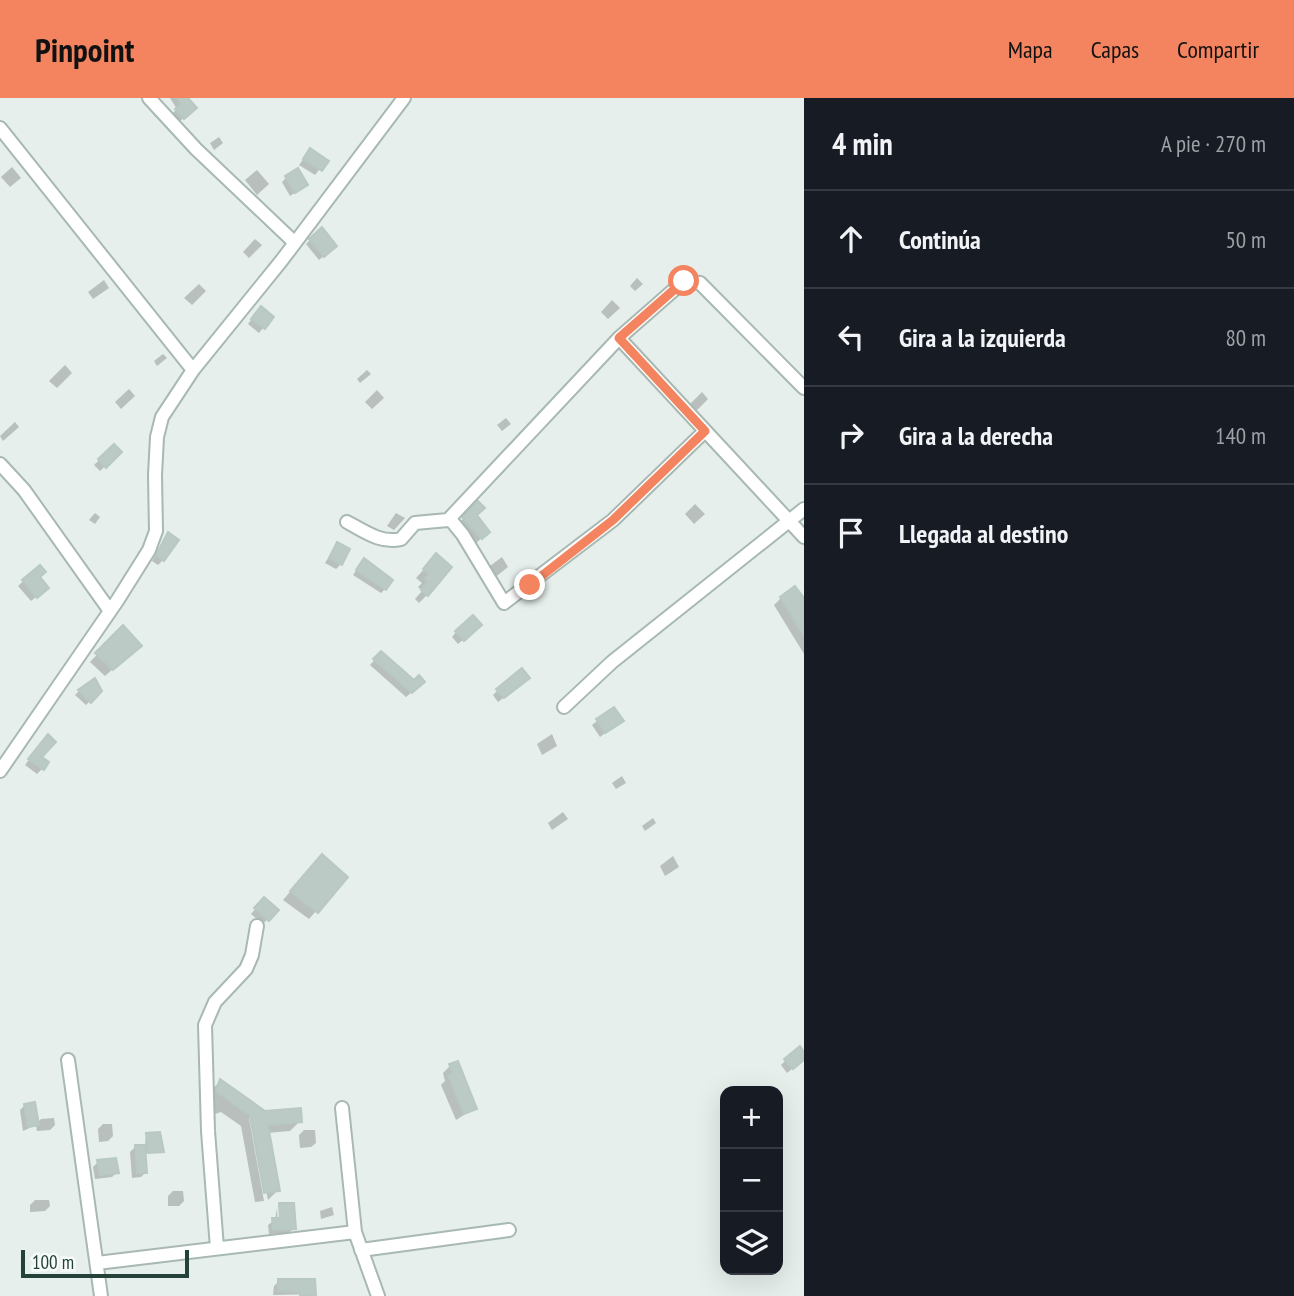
<!DOCTYPE html>
<html lang="es">
<head>
<meta charset="utf-8">
<style>
  body { margin:0; font-family:"PT Sans Narrow",sans-serif; background:#242831; color:#f1f3f6 }
  .controls { position:absolute; right:21px; bottom:21px; display:grid; overflow:hidden; border-radius:14px; box-shadow:0 7px 28px #0002 }
  .controls button { width:63px; height:63px; display:grid; place-items:center; padding:0; border:0; border-bottom:2px solid #363941; background:#171b24; color:#f1f3f6; font:35px sans-serif }
  .scale { position:absolute; left:21px; bottom:18px; width:168px; box-sizing:border-box; padding-left:7px; border:4px solid #24423a; border-top:0; font-size:19px; line-height:24px; white-space:nowrap; color:#24423a; -webkit-text-stroke:5px #f7fbf9; paint-order:stroke }
  .stop { position:absolute; width:21px; height:21px; margin:-16px; border:5px solid #f4845f; border-radius:50%; background:#fff }
  .stop.end { background:#f4845f; border-color:#fff; box-shadow:0 2px 7px #0008 }
  .list { margin:0; padding:0; list-style:none }
  h2 { display:flex; justify-content:space-between; align-items:center; height:91px; margin:0; padding:0 28px; font-size:30px }
  h2 small { font-size:23px; font-weight:400; color:#9ea1a6 }
  .list li { display:grid; grid-template-columns:46px 1fr auto; gap:21px; align-items:center; box-sizing:border-box; height:98px; padding:0 28px; border-top:2px solid #363941 }
  .list b { display:block; font-size:26px; white-space:nowrap }
  .list em { font-size:23px; font-style:normal; color:#9ea1a6 }
  .icon { flex:none; width:38px; height:38px; fill:none; stroke:currentColor; stroke-width:2; stroke-linecap:round; stroke-linejoin:round }
  .map { position:relative; flex:none; width:804px; height:1198px; overflow:hidden }
  header { display:flex; align-items:center; gap:42px; box-sizing:border-box; height:98px; padding:0 35px; background:#f4845f; color:#111 }
  header strong { font-size:33px }
  nav { display:flex; gap:38px; margin-inline-start:auto; font-size:24px }
  main { display:flex }
  aside { flex:1; background:#171b24 }
  .map>svg:first-child { display:block }
  .shadow { fill:#0003 }
  .building { fill:#bbcac4; stroke:#b8c9c2; stroke-width:2 }
  .lines { fill:none; stroke-linecap:round; stroke-linejoin:round }
  .minor-casing { stroke:#a8b8b2; stroke-width:16 }
  .minor { stroke:#fff; stroke-width:12 }
  .route { stroke:#f4845f; stroke-width:9 }
</style>
</head>
<body>
<header>
<strong>Pinpoint</strong>
<nav><a>Mapa</a><a>Capas</a><a>Compartir</a></nav>
</header>
<main>
<div class="map">
<svg width="804" height="1198" viewBox="0 0 804 1198">
  <rect width="100%" height="100%" fill="#e6efeb"/>
  <path class="shadow" d="M170 0H188L195 10 179 24 172 16 177 11Z
    M219 39 223 45 214 52 210 45Z
    M310 52 326 63 315 77 299 67Z
    M12 69 21 80 10 89 1 79Z
    M257 72 269 86 257 97 245 82Z
    M287 79 306 87 290 98 282 84Z
    M255 141 262 147 249 160 243 154Z
    M311 141 330 153 319 162 306 146Z
    M637 180 643 186 635 193 630 188Z
    M104 182 109 190 93 201 88 194Z
    M199 186 206 193 192 207 184 200Z
    M612 202 620 210 608 221 601 214Z
    M256 215 263 230 259 235 248 226Z
    M163 256 167 260 157 268 154 263Z
    M65 267 72 275 57 290 49 283Z
    M367 272 371 276 360 285 357 281Z
    M129 291 135 298 121 311 115 304Z
    M377 292 384 300 372 311 365 304Z
    M702 294 708 301 696 313 690 306Z
    M506 320 511 326 502 333 497 327Z
    M15 324 19 329 3 343 0 338Z
    M114 348 120 354 100 373 94 367Z
    M478 405 475 417 483 439 476 445 459 425Z
    M695 406 705 416 694 426 685 416Z
    M95 415 100 419 95 426 89 422Z
    M396 415 405 420 394 432 387 428Z
    M168 436 163 462 158 467 152 463Z
    M337 446 341 466 336 471 325 465Z
    M436 458 427 497 419 505 415 501 422 493 418 489 422 485 416 480Z
    M502 459 508 469 493 481 486 471Z
    M360 467 385 491 381 495 353 477Z
    M39 469 38 479 42 494 31 503 18 488Z
    M781 500 804 506V556L774 507Z
    M123 530 132 554 105 578 90 564Z
    M475 532 458 546 452 539 456 534Z
    M381 555 418 589 406 599 370 567Z
    M523 585 498 604 493 597 498 592Z
    M79 593H100L86 607 75 597Z
    M597 623H621L600 639 592 627Z
    M552 636 557 648 542 657 537 646Z
    M43 643 39 659 42 671 37 676 25 667Z
    M622 678 626 685 616 691 612 685Z
    M563 714 568 721 552 732 548 725Z
    M653 720 656 725 645 733 642 728Z
    M673 758 679 769 665 778 660 768Z
    M314 766 316 813 309 821 283 802Z
    M264 801 276 812 263 826 251 816Z
    M804 957V961L787 975 781 967 786 962Z
    M450 968 475 1010 456 1022 441 987 445 983 443 975Z
    M220 983 265 1015 300 1023 290 1033 267 1035 278 1092 268 1102 252 1020H249L264 1103 255 1104 241 1028 221 1014 215 1016V1009L207 1003 211 993Z
    M25 1007 37 1025 41 1021 54 1020 55 1027 50 1032 37 1033 36 1027 23 1033 20 1012Z
    M103 1026H112L113 1038 108 1043 99 1044 98 1031Z
    M304 1032H315L316 1045 311 1049 300 1050 299 1037Z
    M146 1037 162 1053 144 1056 146 1074 141 1079 132 1080 130 1054 135 1049 145 1048Z
    M98 1064 117 1074 112 1079 95 1081 93 1069Z
    M173 1093H183L184 1103 179 1108H168V1098Z
    M35 1102H49L50 1108 45 1113 30 1114V1107Z
    M280 1107 294 1130 289 1135 269 1136 268 1127 275 1122 277 1110 278 1129H282L281 1109H277Z
    M332 1109 334 1117 321 1121 320 1113Z
    M279 1183 314 1196 273 1197 274 1188Z"/>
  <path class="building" d="M178 0H188L197 10 184 21 175 11 181 6Z
    M310 50 329 63 322 73 303 61Z
    M298 70 308 87 295 95 285 78Z
    M322 129 337 148 324 159 309 141Z
    M261 208 274 219 265 231 251 221Z
    M114 346 122 354 106 370 98 361Z
    M478 403 485 410 477 417 490 434 482 441 462 419Z
    M168 434 179 442 164 463 156 457Z
    M337 444 350 451 342 467 329 460Z
    M436 455 452 469 428 498 421 492 428 484 425 481 429 476 423 471Z
    M364 460 393 482 386 492 356 472Z
    M40 467 46 474 40 479 49 490 37 500 22 482Z
    M795 488 804 500V538L780 499Z
    M473 517 482 527 464 543 455 533Z
    M123 527 142 548 113 572 95 555Z
    M381 553 414 582 419 577 425 584 412 595 373 561Z
    M522 570 530 580 504 600 496 591Z
    M95 580 102 593 91 605 78 592Z
    M614 609 624 623 605 635 596 621Z
    M48 636 56 644 42 659 49 664 44 672 28 661Z
    M322 756 348 779 318 815 290 793Z
    M264 799 279 812 269 823 254 810Z
    M800 948 804 954V962L793 971 784 961Z
    M458 963 477 1011 464 1016 448 977 453 976 449 966Z
    M220 981 265 1013 301 1010 302 1024 268 1027 280 1093 264 1095 250 1018 216 993Z
    M35 1004 39 1027 28 1029 24 1006Z
    M160 1034 164 1054 148 1055 146 1035Z
    M135 1047H145L147 1075H137Z
    M116 1060 119 1075 100 1077 97 1062Z
    M279 1105H294L296 1131 273 1132 272 1120H280Z
    M278 1181H315L316 1197 300 1198V1194L278 1193Z"/>
  <g class="lines">
    <g class="minor-casing">
      <path id="minor" d="M149 0 196 51 295 145
        M0 30 193 272
        M619 240 804 439
        M0 366 24 392 110 513
        M450 421 463 437 504 505 613 422 705 333
        M347 424C364 433 381 446 401 441L415 425 448 422 619 240 684 183 700 185 804 290
        M564 609 612 564 804 411
        M0 673 117 503 149 452 156 433 155 377 157 339 162 319 193 272 282 162 404 0
        M68 962 101 1198
        M342 1010 355 1134 378 1198
        M217 1150 208 1033 205 927 215 904 246 871 252 857 257 828
        M361 1152 509 1132
        M97 1165 355 1134"/>
    </g>
    <use href="#minor" class="minor"/>
  </g>
  <g class="lines">
    <path class="route" d="M530 487 613 422 705 333 619 240 684 183"/>
  </g>
</svg>
<div class="controls">
<button>+</button>
<button>−</button>
<button><svg class="icon" aria-label="layers" viewBox="0 0 24 24"><path d="M12 4l9 5-9 5-9-5zM3 14l9 5 9-5"/></svg></button>
</div>
<div class="scale">100 m</div>
<div class="stop" style="left:684px;top:183px"></div>
<div class="stop end" style="left:530px;top:487px"></div>
</div>
<aside>
<h2>4 min<small>A pie · 270 m</small></h2>
<ul class="list">
<li><svg class="icon" aria-label="ahead" viewBox="0 0 24 24"><path d="M12 20V5M6 11l6-6 6 6"/></svg><div><b>Continúa</b></div><em>50 m</em></li>
<li><svg class="icon" aria-label="left" viewBox="0 0 24 24"><path d="M17 20v-9H6M10 6l-5 5 5 5"/></svg><div><b>Gira a la izquierda</b></div><em>80 m</em></li>
<li><svg class="icon" aria-label="right" viewBox="0 0 24 24"><path d="M7 20v-9h11M14 6l5 5-5 5"/></svg><div><b>Gira a la derecha</b></div><em>140 m</em></li>
<li><svg class="icon" aria-label="arrive" viewBox="0 0 24 24"><path d="M6 21V4h12l-3 4 3 4H6"/></svg><div><b>Llegada al destino</b></div></li>
</ul>
</aside>
</main>
</body>
</html>
